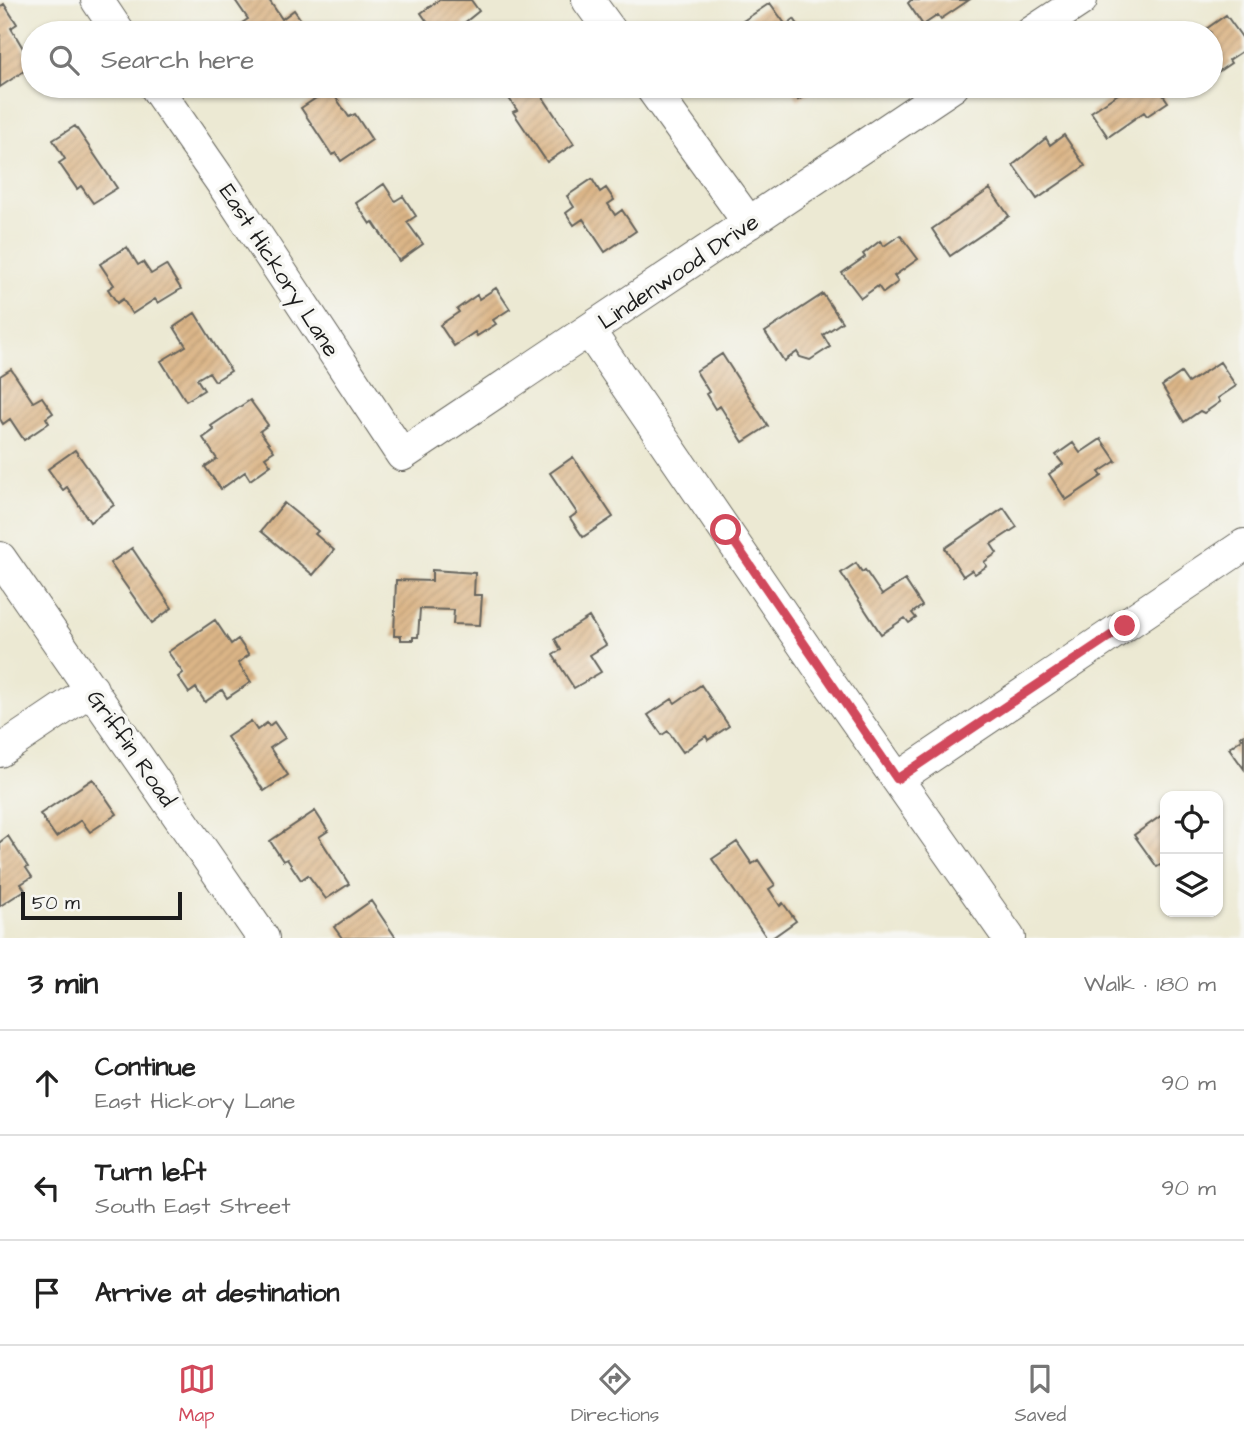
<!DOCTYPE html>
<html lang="en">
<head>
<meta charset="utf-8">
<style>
  body { margin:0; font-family:"Architects Daughter",sans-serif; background:#f6f6f6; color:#222 }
  .controls { position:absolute; right:21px; bottom:21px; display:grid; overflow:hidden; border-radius:14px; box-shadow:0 2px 5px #0004 }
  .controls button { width:63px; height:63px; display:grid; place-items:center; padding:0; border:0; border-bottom:2px solid #e0e0e0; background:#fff; color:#222; font:35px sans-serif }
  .scale { position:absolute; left:21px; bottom:18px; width:161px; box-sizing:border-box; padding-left:7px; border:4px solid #1c1c1c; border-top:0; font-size:19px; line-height:24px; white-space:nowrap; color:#1c1c1c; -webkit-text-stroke:5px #f6f6f2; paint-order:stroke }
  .stop { position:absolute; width:21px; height:21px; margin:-16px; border:5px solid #d1495b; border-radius:50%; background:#fff }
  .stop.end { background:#d1495b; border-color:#fff; box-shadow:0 2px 7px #0008 }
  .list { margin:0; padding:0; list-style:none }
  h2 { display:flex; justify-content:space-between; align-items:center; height:91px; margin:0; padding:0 28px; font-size:30px }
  h2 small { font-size:23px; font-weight:400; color:#767676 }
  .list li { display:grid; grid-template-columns:46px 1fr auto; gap:21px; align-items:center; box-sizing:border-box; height:105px; padding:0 28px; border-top:2px solid #e0e0e0 }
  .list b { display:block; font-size:26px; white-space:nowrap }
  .list p { margin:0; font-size:23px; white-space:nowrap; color:#767676 }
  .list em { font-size:23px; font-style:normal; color:#767676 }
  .icon { flex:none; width:38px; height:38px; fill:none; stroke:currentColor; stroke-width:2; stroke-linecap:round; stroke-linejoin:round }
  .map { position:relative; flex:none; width:1244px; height:938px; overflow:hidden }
  .search { position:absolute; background:#fff; box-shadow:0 2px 5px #0004; left:21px; right:21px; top:21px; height:77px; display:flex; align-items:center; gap:18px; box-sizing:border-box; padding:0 24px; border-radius:38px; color:#767676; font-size:26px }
  .sheet { height:406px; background:#fff }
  nav { display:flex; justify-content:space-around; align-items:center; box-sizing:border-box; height:98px; border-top:2px solid #e0e0e0; background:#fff; font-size:19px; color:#767676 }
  nav a { display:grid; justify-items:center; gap:4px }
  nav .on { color:#d1495b }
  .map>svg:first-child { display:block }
  .building { fill:url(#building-hatch) }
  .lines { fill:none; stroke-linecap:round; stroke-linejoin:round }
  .minor-casing { stroke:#65645c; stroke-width:34 }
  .minor { stroke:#fff; stroke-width:32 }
  .route { stroke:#d1495b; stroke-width:9 }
  .labels { text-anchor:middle; stroke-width:7; stroke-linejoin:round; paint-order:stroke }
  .street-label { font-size:23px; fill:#1c1c1c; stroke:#f6f6f2 }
</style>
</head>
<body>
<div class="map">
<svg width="1244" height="938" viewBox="0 0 1244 938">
  <defs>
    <pattern id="building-hatch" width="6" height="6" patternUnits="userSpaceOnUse" patternTransform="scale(1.75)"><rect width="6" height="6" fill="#dbb587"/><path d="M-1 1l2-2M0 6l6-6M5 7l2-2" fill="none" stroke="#bb9b74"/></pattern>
  </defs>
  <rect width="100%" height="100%" fill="#f6f6f2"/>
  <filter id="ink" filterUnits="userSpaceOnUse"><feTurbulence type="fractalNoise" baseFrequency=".0143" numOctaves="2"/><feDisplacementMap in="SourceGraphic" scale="14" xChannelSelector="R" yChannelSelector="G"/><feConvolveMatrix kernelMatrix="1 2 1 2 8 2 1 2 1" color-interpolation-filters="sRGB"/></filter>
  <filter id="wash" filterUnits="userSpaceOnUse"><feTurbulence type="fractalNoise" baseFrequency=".00686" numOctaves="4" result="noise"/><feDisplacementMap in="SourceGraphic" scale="28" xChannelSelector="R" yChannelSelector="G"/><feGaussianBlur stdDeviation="1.57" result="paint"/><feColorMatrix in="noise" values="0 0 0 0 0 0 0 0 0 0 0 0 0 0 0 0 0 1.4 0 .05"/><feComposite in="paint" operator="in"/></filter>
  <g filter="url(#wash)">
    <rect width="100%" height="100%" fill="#ece9d3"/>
    <g id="blocks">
      <path class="building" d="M235 0H269L282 19 294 10 306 27 297 33H249L242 23 248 19Z
        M439 0H471L479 11 463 24 470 33H435L421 13Z
        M911 0H969L941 19 938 15 923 25 908 3Z
        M770 3 786 25 794 19 804 33H738L734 27Z
        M4 4 17 24 11 28 33 65 0 87V7Z
        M1226 15 1244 40V50L1229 60 1231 63 1212 76 1211 33 1206 29Z
        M512 86H532L537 95 540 93 574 144 547 162 513 112 517 110 504 91Z
        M789 86H820L798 100Z
        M1126 86H1157L1168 102 1147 116 1144 112 1108 137 1091 112 1127 88Z
        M330 89 349 117 355 114 372 140 341 161 336 153 332 155 301 108Z
        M75 126 117 188 93 203 81 186 77 189 59 163 65 159 53 140Z
        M1064 135 1085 166 1037 199 1013 165 1046 138 1050 145Z
        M592 179 600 192 606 188 614 200 608 204 615 215 622 210 636 231 605 252 583 219 574 225 566 213 574 207 567 196Z
        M384 184 395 201 403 196 416 216 407 222 423 244 399 261 373 222 370 224 356 203Z
        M990 189 1009 216 950 256 932 229Z
        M900 235 918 259 894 276 898 282 883 293 878 286 861 298 842 273 865 257 863 254 880 241 884 246Z
        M127 247 138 265 143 262 151 274 166 265 181 289 158 303 155 299 132 314 123 299 117 303 108 289 114 285 100 264Z
        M496 288 510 309 493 320 496 324 477 336 475 332 454 346 440 325 459 312 457 309 477 295 479 299Z
        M823 294 842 322 823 335 830 347 810 360 800 357 797 352 784 361 765 332Z
        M195 313 231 371 215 381 209 372 197 379 204 390 186 401 161 361 186 346 174 327Z
        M722 354 768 426 743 442 720 406 715 409 706 394 709 392 696 371Z
        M1220 362 1236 386 1218 398 1220 402 1204 413 1200 411 1184 422 1162 386 1181 373 1188 383Z
        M11 369 33 402 42 397 53 413 46 418 49 423 24 440 10 419 3 424 0 419V376Z
        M250 400 268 425 260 431 274 451 265 457 271 465 250 480 245 472 221 489 205 467 217 459 203 438 214 430 211 426Z
        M1101 439 1116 461 1099 472 1102 476 1066 500 1049 474 1063 464 1056 455 1073 443 1080 453Z
        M75 450 114 505 90 522 67 487 63 490 48 469Z
        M573 457 613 517 583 537 570 518 577 513 550 473Z
        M284 503 318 531 315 534 334 550 313 575 261 531Z
        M1004 508 1017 527 991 544 997 553 984 562 987 566 975 574 972 570 963 576 945 548Z
        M132 548 172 608 152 623 110 563Z
        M856 563 862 572 865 570 882 595 905 580 922 606 912 613 916 618 909 623 905 618 881 634 841 573Z
        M432 570 475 573 474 595H482L480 625 453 624 454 610 420 609 418 637H413V640H401V636H394L396 580 432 581Z
        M589 617 606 645 590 655 601 672 574 688 553 655 561 650 555 639Z
        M215 620 231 644 238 639 249 655 238 663 251 682 227 698 222 690 205 702 196 688 189 693 178 677 183 673 168 652Z
        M701 685 729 726 708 740 706 736 683 752 668 731 662 735 648 715 672 699 675 703Z
        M251 721 257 730 267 723 269 726 274 722 285 738 270 748 288 775 264 791 227 737Z
        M1244 734V769L1229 748 1242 739 1240 736Z
        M93 779 117 814 90 832 81 820 56 837 40 814Z
        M315 811 328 831 319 837 349 884 326 899 308 875 301 880 287 859 283 861 270 841Z
        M1165 813V862L1157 867 1134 835Z
        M8 836 28 867 26 868 32 877 21 884 25 890 0 906V842Z
        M737 842 752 864 758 860 775 885 769 889 780 906 783 903 796 921 772 938H767L712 859Z
        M371 901 396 938H342L334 927Z"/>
    </g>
  </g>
  <g filter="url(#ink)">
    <use href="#blocks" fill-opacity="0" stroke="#65645c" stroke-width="2"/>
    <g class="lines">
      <g class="minor-casing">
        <path id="minor" d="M97 0 119 33
          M588 0 612 33
          M1031 33 1081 0
          M155 86 222 183 402 455 953 86
          M650 86 749 223
          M589 331 826 678 1009 938
          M0 558 263 938
          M0 751 92 689
          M897 779 1244 545"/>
      </g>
      <use href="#minor" class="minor"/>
    </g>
  </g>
  <g class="lines" filter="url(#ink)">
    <path class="route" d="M726 530 897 779 1125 626"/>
  </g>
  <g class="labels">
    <g class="street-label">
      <text transform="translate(280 270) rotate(57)" y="8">East Hickory Lane</text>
      <text transform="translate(678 271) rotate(-34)" y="8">Lindenwood Drive</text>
      <text transform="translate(132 748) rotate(55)" y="8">Griffin Road</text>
    </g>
  </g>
</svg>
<div class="controls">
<button><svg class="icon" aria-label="locate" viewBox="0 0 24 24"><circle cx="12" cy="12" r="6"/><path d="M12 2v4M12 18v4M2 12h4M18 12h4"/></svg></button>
<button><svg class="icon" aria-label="layers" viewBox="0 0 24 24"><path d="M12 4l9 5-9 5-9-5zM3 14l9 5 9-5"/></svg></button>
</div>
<div class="scale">50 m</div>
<div class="stop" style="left:726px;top:530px"></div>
<div class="stop end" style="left:1125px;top:626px"></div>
<div class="search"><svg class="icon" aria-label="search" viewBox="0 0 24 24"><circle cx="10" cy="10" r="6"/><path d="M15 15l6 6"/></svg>Search here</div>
</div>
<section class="sheet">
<h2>3 min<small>Walk · 180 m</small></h2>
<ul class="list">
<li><svg class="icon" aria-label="ahead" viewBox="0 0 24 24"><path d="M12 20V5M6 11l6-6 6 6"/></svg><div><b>Continue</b><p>East Hickory Lane</p></div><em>90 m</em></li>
<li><svg class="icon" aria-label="left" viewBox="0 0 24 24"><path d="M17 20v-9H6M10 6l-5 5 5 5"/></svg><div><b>Turn left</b><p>South East Street</p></div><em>90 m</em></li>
<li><svg class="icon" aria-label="arrive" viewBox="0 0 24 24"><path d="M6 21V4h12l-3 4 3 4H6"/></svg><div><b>Arrive at destination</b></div></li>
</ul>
</section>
<nav>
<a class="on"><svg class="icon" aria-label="map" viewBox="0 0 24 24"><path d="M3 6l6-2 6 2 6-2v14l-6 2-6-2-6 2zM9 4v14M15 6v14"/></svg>Map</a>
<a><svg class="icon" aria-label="directions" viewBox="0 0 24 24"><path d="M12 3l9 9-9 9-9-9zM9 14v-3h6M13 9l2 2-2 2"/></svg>Directions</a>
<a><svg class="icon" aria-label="saved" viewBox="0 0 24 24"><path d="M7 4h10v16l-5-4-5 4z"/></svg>Saved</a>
</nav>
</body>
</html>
